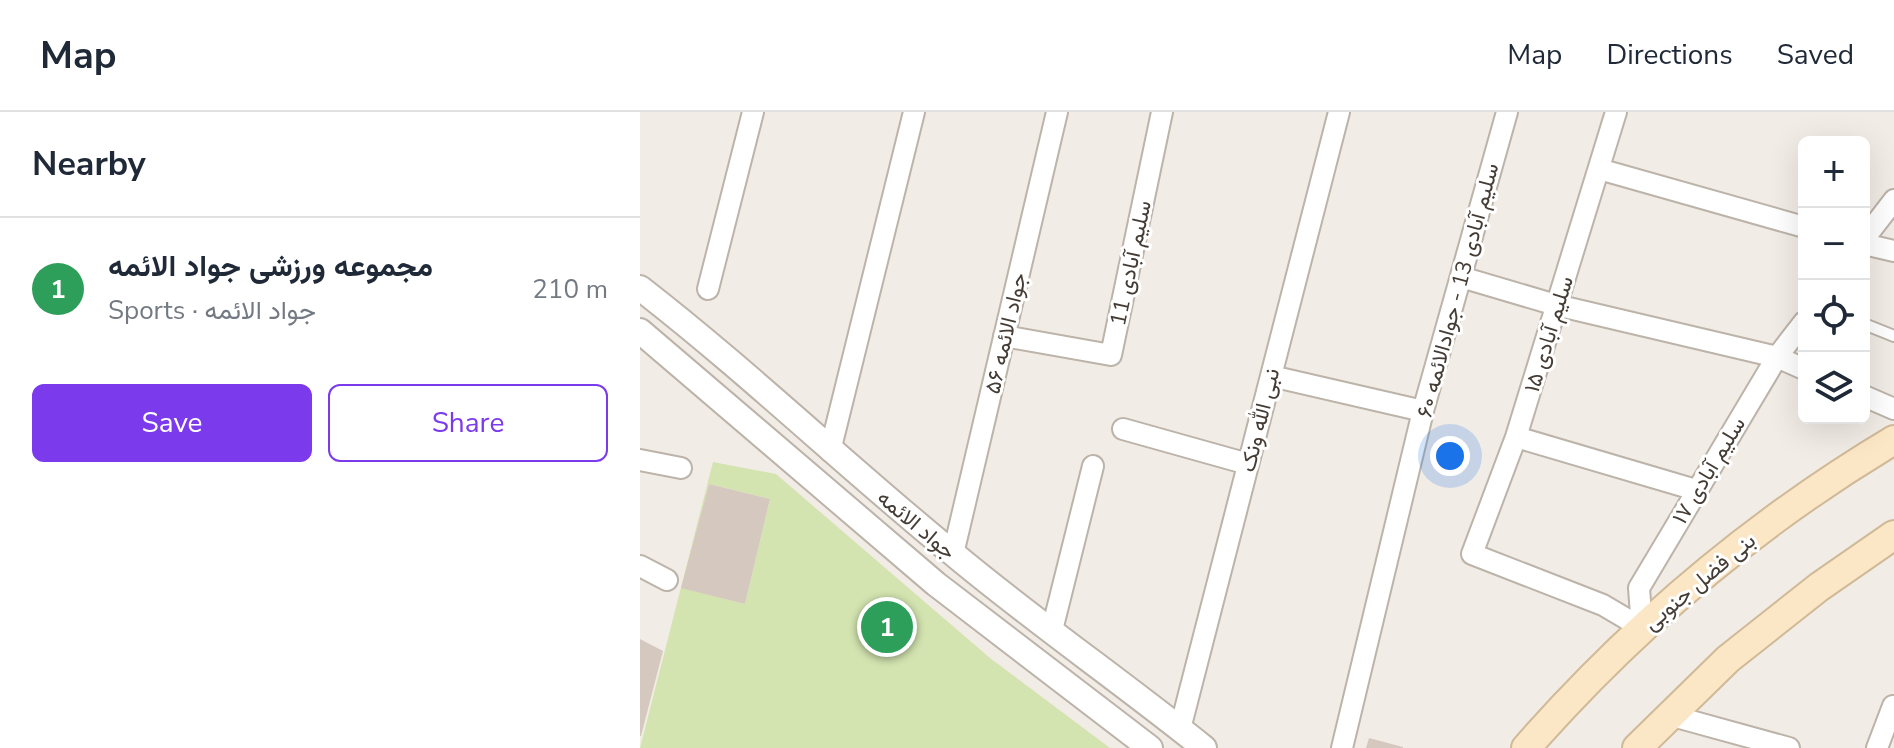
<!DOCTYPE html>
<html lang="en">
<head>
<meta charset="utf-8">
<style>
  body { margin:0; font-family:"Nunito Sans",Vazirmatn,sans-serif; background:#f6f6f7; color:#1f2937 }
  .controls { position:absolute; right:24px; top:24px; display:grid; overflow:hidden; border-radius:12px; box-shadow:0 8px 32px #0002 }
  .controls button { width:72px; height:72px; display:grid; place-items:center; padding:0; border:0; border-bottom:2px solid #e0e1e3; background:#fff; color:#1f2937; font:40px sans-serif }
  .you { position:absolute; left:810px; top:344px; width:28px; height:28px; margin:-20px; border:6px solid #fff; border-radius:50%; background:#1a73e8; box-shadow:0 0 0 12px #1a73e833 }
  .badge { display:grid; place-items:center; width:52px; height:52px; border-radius:50%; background:#7c3aed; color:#fff; font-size:26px; font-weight:700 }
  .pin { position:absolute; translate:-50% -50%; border:4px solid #fff; box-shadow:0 2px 8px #0006 }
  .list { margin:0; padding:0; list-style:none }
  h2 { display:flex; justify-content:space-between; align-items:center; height:104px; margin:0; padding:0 32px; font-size:34px }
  h2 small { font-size:26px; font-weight:400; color:#747a83 }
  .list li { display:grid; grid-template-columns:52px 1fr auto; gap:24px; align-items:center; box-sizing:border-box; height:144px; padding:0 32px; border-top:2px solid #e0e1e3 }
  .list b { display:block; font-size:30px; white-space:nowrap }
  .list p { margin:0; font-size:26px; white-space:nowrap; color:#747a83 }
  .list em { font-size:26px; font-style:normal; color:#747a83 }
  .actions { display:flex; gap:16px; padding:24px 32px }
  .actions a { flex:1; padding:18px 0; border:2px solid #7c3aed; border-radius:12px; text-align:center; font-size:28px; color:#7c3aed }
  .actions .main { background:#7c3aed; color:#fff }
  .icon { flex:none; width:44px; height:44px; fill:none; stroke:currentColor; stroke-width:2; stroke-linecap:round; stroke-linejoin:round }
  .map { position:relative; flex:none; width:1254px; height:636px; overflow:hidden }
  header { display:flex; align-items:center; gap:48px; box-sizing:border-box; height:112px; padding:0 40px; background:#fff; border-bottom:2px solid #e0e1e3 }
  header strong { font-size:38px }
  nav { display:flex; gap:44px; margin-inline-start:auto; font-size:28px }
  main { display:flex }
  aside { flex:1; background:#fff }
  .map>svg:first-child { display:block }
  .green { fill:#d3e4b0; fill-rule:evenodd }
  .building { fill:#d5c9bf }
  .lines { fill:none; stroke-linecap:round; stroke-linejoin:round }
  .service-casing { stroke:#bcb3a9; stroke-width:14 }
  .minor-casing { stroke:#bcb3a9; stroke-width:24 }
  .tertiary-casing { stroke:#bcb3a9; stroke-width:28 }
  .secondary-casing { stroke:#cfb997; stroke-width:32 }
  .service { stroke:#fff; stroke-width:10 }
  .minor { stroke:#fff; stroke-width:20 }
  .tertiary { stroke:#fff; stroke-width:24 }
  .secondary { stroke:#fbe7c6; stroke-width:28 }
  .labels { text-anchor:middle; stroke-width:6; stroke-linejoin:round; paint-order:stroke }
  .street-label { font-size:22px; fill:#443c35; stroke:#fff }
</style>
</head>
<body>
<header>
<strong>Map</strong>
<nav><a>Map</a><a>Directions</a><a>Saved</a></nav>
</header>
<main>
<aside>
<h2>Nearby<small></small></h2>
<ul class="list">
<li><span class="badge" style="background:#2e9e5b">1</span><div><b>مجموعه ورزشی جواد الائمه</b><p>Sports · جواد الائمه</p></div><em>210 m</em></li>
</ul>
<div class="actions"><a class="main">Save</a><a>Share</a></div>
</aside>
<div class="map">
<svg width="1254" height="636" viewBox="0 0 1254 636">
  <rect width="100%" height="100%" fill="#f2ece6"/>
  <path class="green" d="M73 350 136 362 350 546 470 636H0ZM69 372 130 387 105 492 42 475Z"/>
  <path class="building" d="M69 372 130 387 105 492 41 476Z
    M0 527 23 539 1 624H0Z
    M729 626 763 635V636H726Z"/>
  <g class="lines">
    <g class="service-casing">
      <path id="service" d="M1224 212 1254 224"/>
    </g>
    <g class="minor-casing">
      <path id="minor" d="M976 0 876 325 832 442 963 493 1002 516
        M959 57 1164 115
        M1224 127 1254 88
        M1224 132 1254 139
        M821 165 916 193 1137 245 1164 257
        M68 177 113 0
        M364 224 471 243 522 0
        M631 264 783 299
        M1224 284 1254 297
        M483 317 608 352
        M876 325 1056 378
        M190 339 274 0
        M0 348 41 356
        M313 442 417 0
        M0 454 27 468
        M1002 516 999 476 1137 245 1164 210
        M412 518 453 354
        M1029 603 1149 636
        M540 617 699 0
        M702 636 783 299 867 0
        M1237 636 1253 594"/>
    </g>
    <g class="tertiary-casing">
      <path id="tertiary" d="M0 176C107 259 205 353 310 439 392 508 481 569 564 636
        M0 219 296 472 510 636"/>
    </g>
    <g class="secondary-casing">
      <path id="secondary" d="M886 636C993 514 1115 411 1254 328
        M997 636 1088 547 1179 475 1254 423"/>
    </g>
    <use href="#service" class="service"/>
    <use href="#minor" class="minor"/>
    <use href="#tertiary" class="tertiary"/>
    <use href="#secondary" class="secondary"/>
  </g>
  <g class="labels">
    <g class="street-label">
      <text transform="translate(490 151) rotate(-78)" y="8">سلیم آبادی 11</text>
      <text transform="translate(817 178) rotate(-75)" y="8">سلیم آبادی 13 - جوادالائمه ۶۰</text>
      <text transform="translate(365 221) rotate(-77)" y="8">جواد الائمه ۵۶</text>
      <text transform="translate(908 222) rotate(-73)" y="8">سلیم آبادی ۱۵</text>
      <text transform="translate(619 308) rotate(-76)" y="8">نبی الله ونک</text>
      <text transform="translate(1068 358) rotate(-59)" y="8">سلیم آبادی ۱۷</text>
      <text transform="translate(277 412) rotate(40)" y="8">جواد الائمه</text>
      <text transform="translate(1059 469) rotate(-40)" y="8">بنی فضل جنوبی</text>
    </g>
  </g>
</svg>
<div class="controls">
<button>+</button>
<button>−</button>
<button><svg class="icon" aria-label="locate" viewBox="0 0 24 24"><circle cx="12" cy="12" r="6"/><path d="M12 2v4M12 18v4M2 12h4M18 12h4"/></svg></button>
<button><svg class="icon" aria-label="layers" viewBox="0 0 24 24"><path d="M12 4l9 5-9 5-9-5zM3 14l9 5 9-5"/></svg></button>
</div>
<div class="you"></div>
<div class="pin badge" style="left:247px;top:515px;background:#2e9e5b">1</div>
</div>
</main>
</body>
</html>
